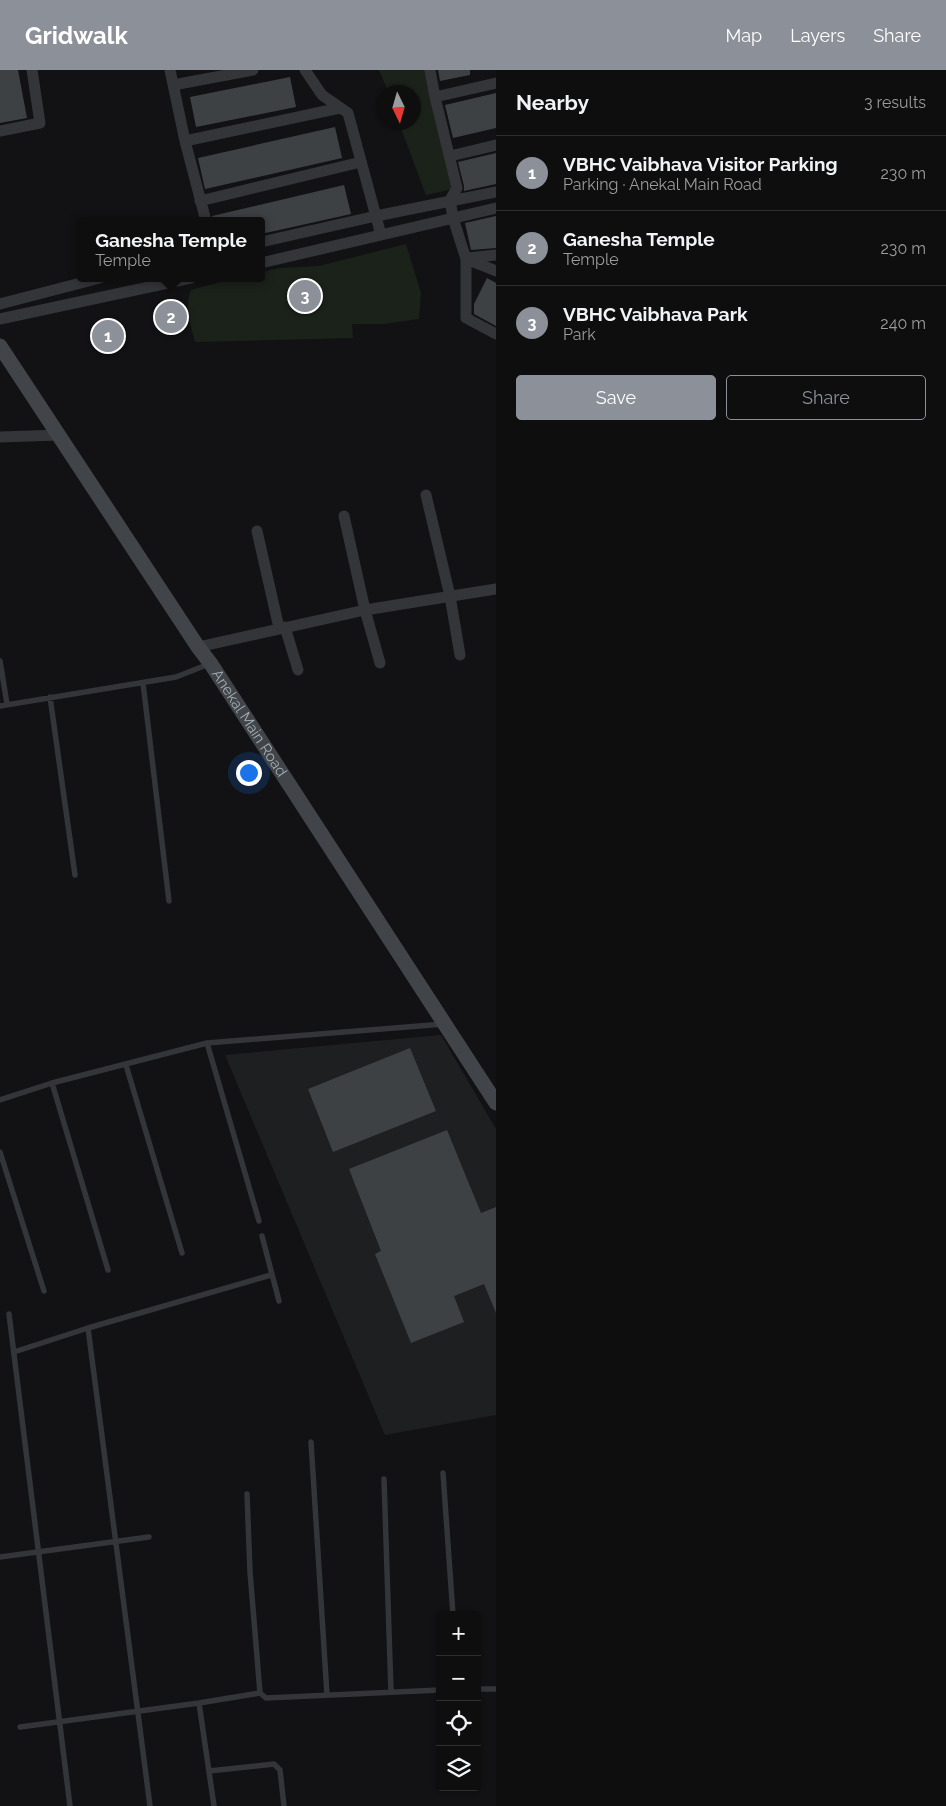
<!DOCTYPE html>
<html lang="en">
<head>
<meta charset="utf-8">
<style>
  body { margin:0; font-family:Raleway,sans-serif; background:#1c1c1d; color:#f1f3f6 }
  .controls { position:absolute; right:15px; bottom:15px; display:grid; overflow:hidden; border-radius:5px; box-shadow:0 1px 4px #0004 }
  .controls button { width:45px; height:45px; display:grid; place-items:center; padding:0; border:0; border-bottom:1px solid #2e2e2f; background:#0e0e0f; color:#f1f3f6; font:25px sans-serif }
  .compass { position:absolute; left:376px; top:15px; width:45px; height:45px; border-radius:50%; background:#0e0e0f; box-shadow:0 1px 4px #0004; rotate:175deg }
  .you { position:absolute; left:248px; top:702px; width:18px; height:18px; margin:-12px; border:4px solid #fff; border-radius:50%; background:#1a73e8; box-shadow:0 0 0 8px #1a73e833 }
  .badge { display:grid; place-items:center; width:32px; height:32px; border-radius:50%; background:#8c9099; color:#fff; font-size:16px; font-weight:700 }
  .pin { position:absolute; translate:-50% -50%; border:2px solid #fff; box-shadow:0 1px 5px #0006 }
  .popup { position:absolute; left:77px; top:147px; width:188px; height:65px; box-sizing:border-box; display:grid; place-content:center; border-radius:5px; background:#0e0e0f; filter:drop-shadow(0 1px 4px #0005); font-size:16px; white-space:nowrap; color:#9b9c9e }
  .popup b { font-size:19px; color:#f1f3f6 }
  .popup::after { content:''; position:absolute; left:50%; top:100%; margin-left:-10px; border:10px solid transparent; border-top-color:#0e0e0f }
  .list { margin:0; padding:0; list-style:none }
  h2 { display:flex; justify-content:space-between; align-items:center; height:65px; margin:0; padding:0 20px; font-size:21px }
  h2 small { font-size:16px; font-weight:400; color:#9b9c9e }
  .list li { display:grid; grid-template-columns:32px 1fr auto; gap:15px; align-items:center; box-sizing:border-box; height:75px; padding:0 20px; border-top:1px solid #2e2e2f }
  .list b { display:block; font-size:19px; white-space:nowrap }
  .list p { margin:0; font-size:16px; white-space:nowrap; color:#9b9c9e }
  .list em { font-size:16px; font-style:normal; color:#9b9c9e }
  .actions { display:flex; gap:10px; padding:15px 20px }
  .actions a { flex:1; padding:11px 0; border:1px solid #8c9099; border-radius:5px; text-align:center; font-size:18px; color:#8c9099 }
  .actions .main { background:#8c9099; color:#fff }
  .icon { flex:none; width:28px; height:28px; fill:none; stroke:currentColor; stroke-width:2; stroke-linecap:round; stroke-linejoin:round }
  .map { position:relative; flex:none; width:496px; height:1736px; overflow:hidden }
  header { display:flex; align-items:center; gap:30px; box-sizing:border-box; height:70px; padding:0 25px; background:#8c9099; color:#fff }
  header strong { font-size:24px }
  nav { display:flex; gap:28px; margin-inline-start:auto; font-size:18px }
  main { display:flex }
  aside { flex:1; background:#0e0e0f }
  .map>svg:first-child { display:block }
  .built { fill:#1e1f21 }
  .green { fill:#1b221a }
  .building { fill:#3e4144 }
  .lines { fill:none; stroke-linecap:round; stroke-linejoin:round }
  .lane { stroke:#333539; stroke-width:5.5 }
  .street { stroke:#333539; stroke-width:11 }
  .secondary { stroke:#414549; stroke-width:15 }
  .labels { text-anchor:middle; stroke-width:4.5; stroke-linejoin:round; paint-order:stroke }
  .street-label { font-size:15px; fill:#a3adb5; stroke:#0d0d0f }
</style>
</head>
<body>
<header>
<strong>Gridwalk</strong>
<nav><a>Map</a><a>Layers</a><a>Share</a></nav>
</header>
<main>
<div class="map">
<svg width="496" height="1736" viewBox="0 0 496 1736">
  <rect width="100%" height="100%" fill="#121214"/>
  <path class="built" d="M441 965 496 1059V1345L385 1365 225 985Z"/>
  <path class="green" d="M379 0H432L457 118 426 125 399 53 413 52V22H388Z
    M406 174 421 223 419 249 384 254H352L353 268 195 272C191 256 184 236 191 220L235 208H261V202L280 198 319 196Z"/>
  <path class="building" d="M0 0H18L27 48 0 53Z
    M438 0H470V5L440 11Z
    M290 7 296 37 196 57 190 27Z
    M496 23V58L453 68 445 35Z
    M335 57 342 88 205 119 198 88Z
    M496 83V114L464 121V116L458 92Z
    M344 115 351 144 261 164V151H213L212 146Z
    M496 146V178L471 180 465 153Z
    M487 208 496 213V256L474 244V234Z
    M178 232 182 259 163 262 159 234Z
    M410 978 436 1041 333 1082 308 1019Z
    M447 1060 481 1143 496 1137V1243L484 1214 454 1226 464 1252 411 1273 375 1184 381 1181 349 1099Z"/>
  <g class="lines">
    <path class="lane" d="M0 591 7 634
      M143 613 169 831
      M50 627 75 805
      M0 636 176 607 209 594
      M207 973 259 1151
      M126 995 182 1183
      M52 1013 108 1200
      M0 1030 52 1013 207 973 444 954
      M0 1082 44 1221
      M262 1166 279 1231
      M9 1244 70 1736
      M14 1282 88 1258
      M311 1372 327 1625
      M443 1403 453 1545
      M384 1409 391 1622
      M247 1424 250 1502 260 1623 266 1628 440 1620
      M0 1487 149 1467
      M477 1619H496
      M199 1633 214 1736
      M20 1657 199 1633 260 1623
      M209 1701 274 1694 280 1700 284 1736
      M150 1736 88 1258 271 1205"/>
    <path class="street" d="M170 0 185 71 206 151
      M305 0 322 25 348 43 381 165
      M430 0 435 27 457 118 450 130 453 148 466 189V248L496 264
      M173 15 253 0
      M435 27 496 13
      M0 61 40 53 32 0
      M185 71 340 38
      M450 86 496 75
      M200 131 361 92
      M261 172 376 146 496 122
      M468 188 496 185
      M466 189 496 201
      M261 193 496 138
      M0 234 100 208
      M0 249 191 208
      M0 367 59 365
      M426 425 450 526 460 585
      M344 446 365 540 380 593
      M257 461 279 558
      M285 557 298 600
      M198 577 365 540 496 519"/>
    <path class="secondary" id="s1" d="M0 276 198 577 211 594 496 1033"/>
  </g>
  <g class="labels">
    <g class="street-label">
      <text dy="5" stroke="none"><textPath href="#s1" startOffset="452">Anekal Main Road</textPath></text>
    </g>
  </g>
</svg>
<div class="controls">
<button>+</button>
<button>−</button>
<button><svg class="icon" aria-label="locate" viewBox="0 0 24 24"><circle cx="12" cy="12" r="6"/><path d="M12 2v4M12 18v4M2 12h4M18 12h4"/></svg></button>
<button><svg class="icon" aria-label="layers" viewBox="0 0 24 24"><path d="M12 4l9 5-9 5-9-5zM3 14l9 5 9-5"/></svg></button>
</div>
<svg class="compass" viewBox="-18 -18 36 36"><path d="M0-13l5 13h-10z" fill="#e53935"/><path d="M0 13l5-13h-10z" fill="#9b9c9e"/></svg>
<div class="you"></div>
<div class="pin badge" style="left:108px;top:266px">1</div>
<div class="pin badge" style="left:171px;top:247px">2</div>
<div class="popup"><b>Ganesha Temple</b>Temple</div>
<div class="pin badge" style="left:305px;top:226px">3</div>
</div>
<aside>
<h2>Nearby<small>3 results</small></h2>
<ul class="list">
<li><span class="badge">1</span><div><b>VBHC Vaibhava Visitor Parking</b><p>Parking · Anekal Main Road</p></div><em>230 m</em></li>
<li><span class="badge">2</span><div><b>Ganesha Temple</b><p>Temple</p></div><em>230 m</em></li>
<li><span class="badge">3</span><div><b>VBHC Vaibhava Park</b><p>Park</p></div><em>240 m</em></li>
</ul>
<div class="actions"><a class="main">Save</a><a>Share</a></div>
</aside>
</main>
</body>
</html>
